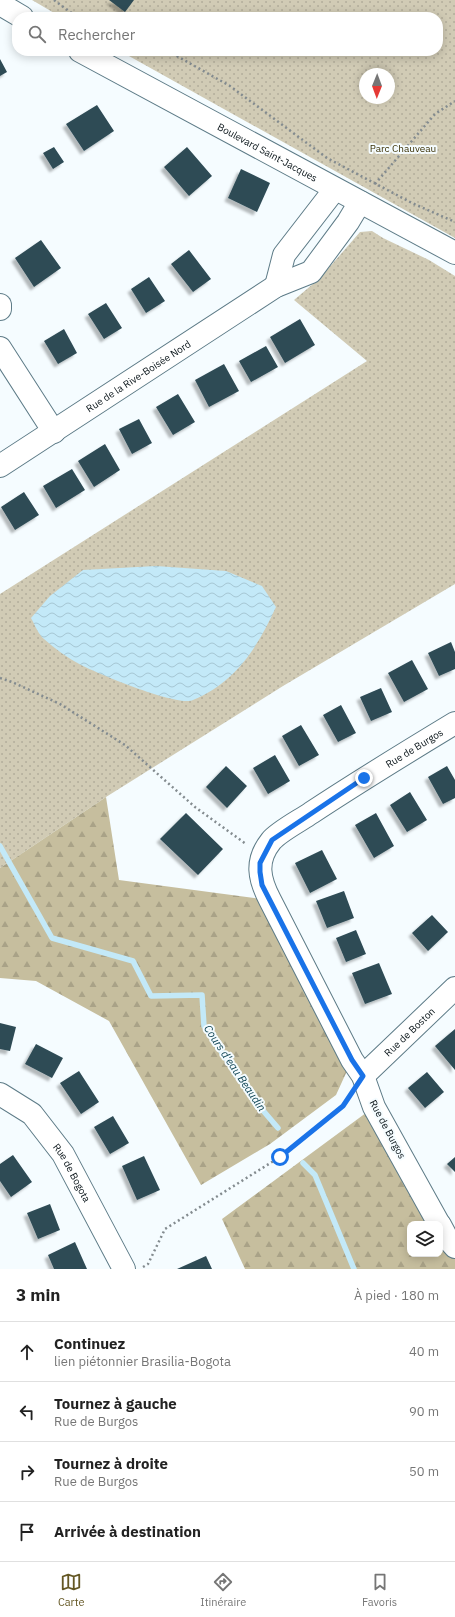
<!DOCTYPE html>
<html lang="fr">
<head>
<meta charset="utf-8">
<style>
  body { margin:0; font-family:"IBM Plex Sans",sans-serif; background:#f6f6f6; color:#222 }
  .controls { position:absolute; right:12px; bottom:12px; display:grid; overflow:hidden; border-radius:8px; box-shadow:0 2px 10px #0003 }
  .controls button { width:36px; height:36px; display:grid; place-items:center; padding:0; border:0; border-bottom:1px solid #e0e0e0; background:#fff; color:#222; font:20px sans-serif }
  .compass { position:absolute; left:359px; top:68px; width:36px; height:36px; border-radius:50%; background:#fff; box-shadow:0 2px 10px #0003; rotate:181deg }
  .stop { position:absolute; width:12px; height:12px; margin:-9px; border:3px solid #1a73e8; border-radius:50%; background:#fff }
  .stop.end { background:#1a73e8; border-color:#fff; box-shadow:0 1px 4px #0008 }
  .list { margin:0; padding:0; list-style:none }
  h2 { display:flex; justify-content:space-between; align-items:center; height:52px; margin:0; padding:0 16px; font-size:17px }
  h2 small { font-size:13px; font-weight:400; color:#767676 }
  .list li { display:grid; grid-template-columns:26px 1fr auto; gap:12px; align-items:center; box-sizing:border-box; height:60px; padding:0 16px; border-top:1px solid #e0e0e0 }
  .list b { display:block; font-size:15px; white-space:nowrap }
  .list p { margin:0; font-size:13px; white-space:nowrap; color:#767676 }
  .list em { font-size:13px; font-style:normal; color:#767676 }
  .icon { flex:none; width:22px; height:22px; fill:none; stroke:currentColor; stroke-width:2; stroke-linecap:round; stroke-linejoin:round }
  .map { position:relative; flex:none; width:455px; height:1269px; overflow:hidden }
  .search { position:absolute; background:#fff; box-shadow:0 2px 10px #0003; left:12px; right:12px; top:12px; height:44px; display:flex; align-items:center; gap:10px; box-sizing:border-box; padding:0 14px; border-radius:16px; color:#767676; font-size:15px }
  .sheet { height:292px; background:#fff }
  nav { display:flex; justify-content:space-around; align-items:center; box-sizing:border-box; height:56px; border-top:1px solid #e0e0e0; background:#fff; font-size:11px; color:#767676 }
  nav a { display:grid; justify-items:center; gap:2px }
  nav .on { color:#645724 }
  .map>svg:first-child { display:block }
  .grass { fill:url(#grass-dots); fill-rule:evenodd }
  .forest { fill:url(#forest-firs) }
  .water { fill:url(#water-waves) }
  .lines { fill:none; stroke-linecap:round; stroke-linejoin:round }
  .stream { stroke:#c3e9f8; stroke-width:5.5 }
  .building { fill:#2e4b55; filter:url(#shadow) }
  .minor-casing { stroke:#5d7b87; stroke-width:24 }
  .path { stroke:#838b8f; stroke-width:2.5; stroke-dasharray:2 3; stroke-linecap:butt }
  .minor { stroke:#fff; stroke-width:22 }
  .route { stroke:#1a73e8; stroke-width:5 }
  .labels { text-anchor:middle; stroke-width:4; stroke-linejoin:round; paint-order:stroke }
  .park-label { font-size:10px; fill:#3a3004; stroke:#f5fcff }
  .street-label { font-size:10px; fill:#071217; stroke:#f5fcff }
  .water-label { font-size:11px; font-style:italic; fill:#083f4f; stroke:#f5fcff }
</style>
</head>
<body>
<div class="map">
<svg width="455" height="1269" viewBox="0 0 455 1269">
  <defs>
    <pattern id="grass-dots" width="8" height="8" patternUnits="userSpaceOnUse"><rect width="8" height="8" fill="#d1cbb5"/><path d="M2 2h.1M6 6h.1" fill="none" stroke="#b2ad9b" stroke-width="1.8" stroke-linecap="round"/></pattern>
    <pattern id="forest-firs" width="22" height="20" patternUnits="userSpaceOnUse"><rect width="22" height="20" fill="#c6be9e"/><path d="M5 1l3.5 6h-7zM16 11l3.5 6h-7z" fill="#a9a287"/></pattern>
    <pattern id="water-waves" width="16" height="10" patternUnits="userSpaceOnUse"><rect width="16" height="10" fill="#c3e9f8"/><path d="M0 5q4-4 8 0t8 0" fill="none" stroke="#a6c7d4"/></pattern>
    <filter id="shadow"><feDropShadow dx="-3.5" dy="3.5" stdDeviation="1" flood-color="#0004"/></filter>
  </defs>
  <rect width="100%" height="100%" fill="#f5fcff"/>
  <path class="grass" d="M32 0H455V238L120 51H438V17H61ZM365 74H389V98H365Z
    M372 231 383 238 429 260 455 276V584L283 686 106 797 0 868V594L367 361 294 300 320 278 360 232Z"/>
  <path class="forest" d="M106 797 119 880 270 900 352 1060 336 1095 270 1144 201 1185 109 1021 36 981 0 978V868Z
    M374 1107 439 1224H410V1254H440V1225L455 1247V1269H245L222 1219Z"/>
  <path class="water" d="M156 566 226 571 262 586 276 607C257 648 236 682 193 700 177 707 99 674 81 665 68 658 55 649 44 639 38 634 35 625 31 618L50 596 83 570Z"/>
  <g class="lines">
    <path class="stream" d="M0 846 52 938 133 961 151 996 202 995 204 1026 254 1100 278 1128
      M303 1163 315 1175 354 1269"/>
  </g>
  <path class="building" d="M109 0H134L125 12Z
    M0 59 7 72 0 76Z
    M97 105 114 131 84 151 66 124Z
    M54 147 64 162 53 169 43 153Z
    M187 147 212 176 189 196 164 167Z
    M241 169 270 183 257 212 228 198Z
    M41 240 61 268 34 287 15 258Z
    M189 250 211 279 193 292 171 264Z
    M149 277 165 301 146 313 131 289Z
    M106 303 122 328 104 339 88 314Z
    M300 319 315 345 285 363 270 337Z
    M64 329 77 353 58 364 44 341Z
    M266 346 278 367 251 382 239 361Z
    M224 364 239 391 209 407 195 380Z
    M178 394 195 422 173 435 156 407Z
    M139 419 152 443 132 454 119 429Z
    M105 444 120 470 94 487 78 461Z
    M72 469 85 490 56 508 43 486Z
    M24 492 39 515 15 530 1 507Z
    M451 642 455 652V669L439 676 428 653Z
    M412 660 428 689 404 702 388 673Z
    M381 688 392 712 371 721 360 697Z
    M341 705 356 733 338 742 323 715Z
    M301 725 319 755 299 766 282 736Z
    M275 755 290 781 268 794 253 768Z
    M226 766 247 786 227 808 206 787Z
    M447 766 455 780V798L443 804 428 777Z
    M410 792 427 820 407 832 390 805Z
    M186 813 223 849 198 875 160 839Z
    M376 813 394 846 374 858 355 825Z
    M322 850 337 879 310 893 295 863Z
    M344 891 354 918 327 928 316 901Z
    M432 915 448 932 428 951 412 933Z
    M356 930 366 954 346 962 336 938Z
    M379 963 392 994 365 1004 352 973Z
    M0 1023 16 1027 10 1051 0 1049Z
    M455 1029V1070L435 1046Z
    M36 1044 63 1058 52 1078 25 1064Z
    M79 1071 99 1102 81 1114 60 1083Z
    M427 1072 444 1092 425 1108 408 1088Z
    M113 1116 129 1143 110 1154 94 1127Z
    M13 1155 32 1182 11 1197 0 1181V1164Z
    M144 1156 160 1190 137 1200 122 1166Z
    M455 1157V1172L447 1164Z
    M50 1204 60 1230 38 1239 27 1213Z
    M75 1242 87 1269H54L48 1255Z
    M206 1256 212 1269H177Z"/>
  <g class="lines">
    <g class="minor-casing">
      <g id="minor">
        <path d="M0 4 22 17"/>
        <path id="s1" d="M80 51 455 253"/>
        <path d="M276 286 284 255 335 189"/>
        <path d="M0 305V309"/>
        <path d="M0 348 54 432"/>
        <path id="s2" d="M0 466 276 286 311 272 348 222 360 202"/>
        <path id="s3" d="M363 1076 455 988"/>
        <path id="s4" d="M0 1094 32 1114 63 1154 124 1269"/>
        <path id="s5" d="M439 1224 374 1107 363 1076 352 1060 270 900C259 879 255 861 271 841 278 832 301 820 311 813 358 782 407 752 455 723"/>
        <path d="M440 1225 447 1238 455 1247"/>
      </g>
    </g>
    <path class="path" d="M54 0 77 17
      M168 51 230 86 327 158 412 203 455 222
      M375 184 435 114 455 101
      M0 678 12 682 60 704 125 745 195 807 246 844
      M143 1267 148 1264 165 1229 280 1157 343 1106 349 1096"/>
    <use href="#minor" class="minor"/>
  </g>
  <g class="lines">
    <path class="route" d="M280 1157 343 1106 363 1076 352 1060 262 885 260 872V863L272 840 364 778"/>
  </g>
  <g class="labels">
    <g class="park-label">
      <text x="403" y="152">Parc Chauveau</text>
    </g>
    <g class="street-label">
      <text dy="4" stroke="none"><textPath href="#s1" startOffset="213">Boulevard Saint-Jacques</textPath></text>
      <text dy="4" stroke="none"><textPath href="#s2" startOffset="165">Rue de la Rive-Boisée Nord</textPath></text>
      <text dy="4" stroke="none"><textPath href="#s5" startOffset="600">Rue de Burgos</textPath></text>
      <text dy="4" stroke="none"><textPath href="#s3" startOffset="64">Rue de Boston</textPath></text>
      <text transform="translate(388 1129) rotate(62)" y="4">Rue de Burgos</text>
      <text dy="4" stroke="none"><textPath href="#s4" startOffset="109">Rue de Bogota</textPath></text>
    </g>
    <g class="water-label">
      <text transform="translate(235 1068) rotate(56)" y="4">Cours d'eau Beaudin</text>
    </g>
  </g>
</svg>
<div class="controls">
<button><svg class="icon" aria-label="layers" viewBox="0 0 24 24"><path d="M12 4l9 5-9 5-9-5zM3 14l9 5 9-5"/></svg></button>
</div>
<svg class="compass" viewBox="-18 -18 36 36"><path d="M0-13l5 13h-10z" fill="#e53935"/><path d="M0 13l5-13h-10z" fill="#767676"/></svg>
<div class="stop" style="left:280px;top:1157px"></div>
<div class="stop end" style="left:364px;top:778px"></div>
<div class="search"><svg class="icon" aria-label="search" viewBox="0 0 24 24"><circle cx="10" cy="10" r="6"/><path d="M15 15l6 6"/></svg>Rechercher</div>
</div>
<section class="sheet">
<h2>3 min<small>À pied · 180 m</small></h2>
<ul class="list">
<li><svg class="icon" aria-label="ahead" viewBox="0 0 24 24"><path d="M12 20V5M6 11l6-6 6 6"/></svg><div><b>Continuez</b><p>lien piétonnier Brasilia-Bogota</p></div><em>40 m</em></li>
<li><svg class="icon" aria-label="left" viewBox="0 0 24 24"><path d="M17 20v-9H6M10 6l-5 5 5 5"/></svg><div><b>Tournez à gauche</b><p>Rue de Burgos</p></div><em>90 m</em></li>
<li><svg class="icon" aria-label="right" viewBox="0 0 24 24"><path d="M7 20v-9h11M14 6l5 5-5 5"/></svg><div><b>Tournez à droite</b><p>Rue de Burgos</p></div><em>50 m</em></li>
<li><svg class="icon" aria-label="arrive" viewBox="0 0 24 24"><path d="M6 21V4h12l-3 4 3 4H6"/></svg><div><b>Arrivée à destination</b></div></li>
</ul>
</section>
<nav>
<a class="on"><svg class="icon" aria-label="map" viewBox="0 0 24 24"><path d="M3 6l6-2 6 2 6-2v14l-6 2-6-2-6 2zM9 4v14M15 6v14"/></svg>Carte</a>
<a><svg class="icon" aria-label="directions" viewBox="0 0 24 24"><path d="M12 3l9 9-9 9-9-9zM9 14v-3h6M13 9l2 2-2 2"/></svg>Itinéraire</a>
<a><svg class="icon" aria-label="saved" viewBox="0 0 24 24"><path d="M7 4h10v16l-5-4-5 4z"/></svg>Favoris</a>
</nav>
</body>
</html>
